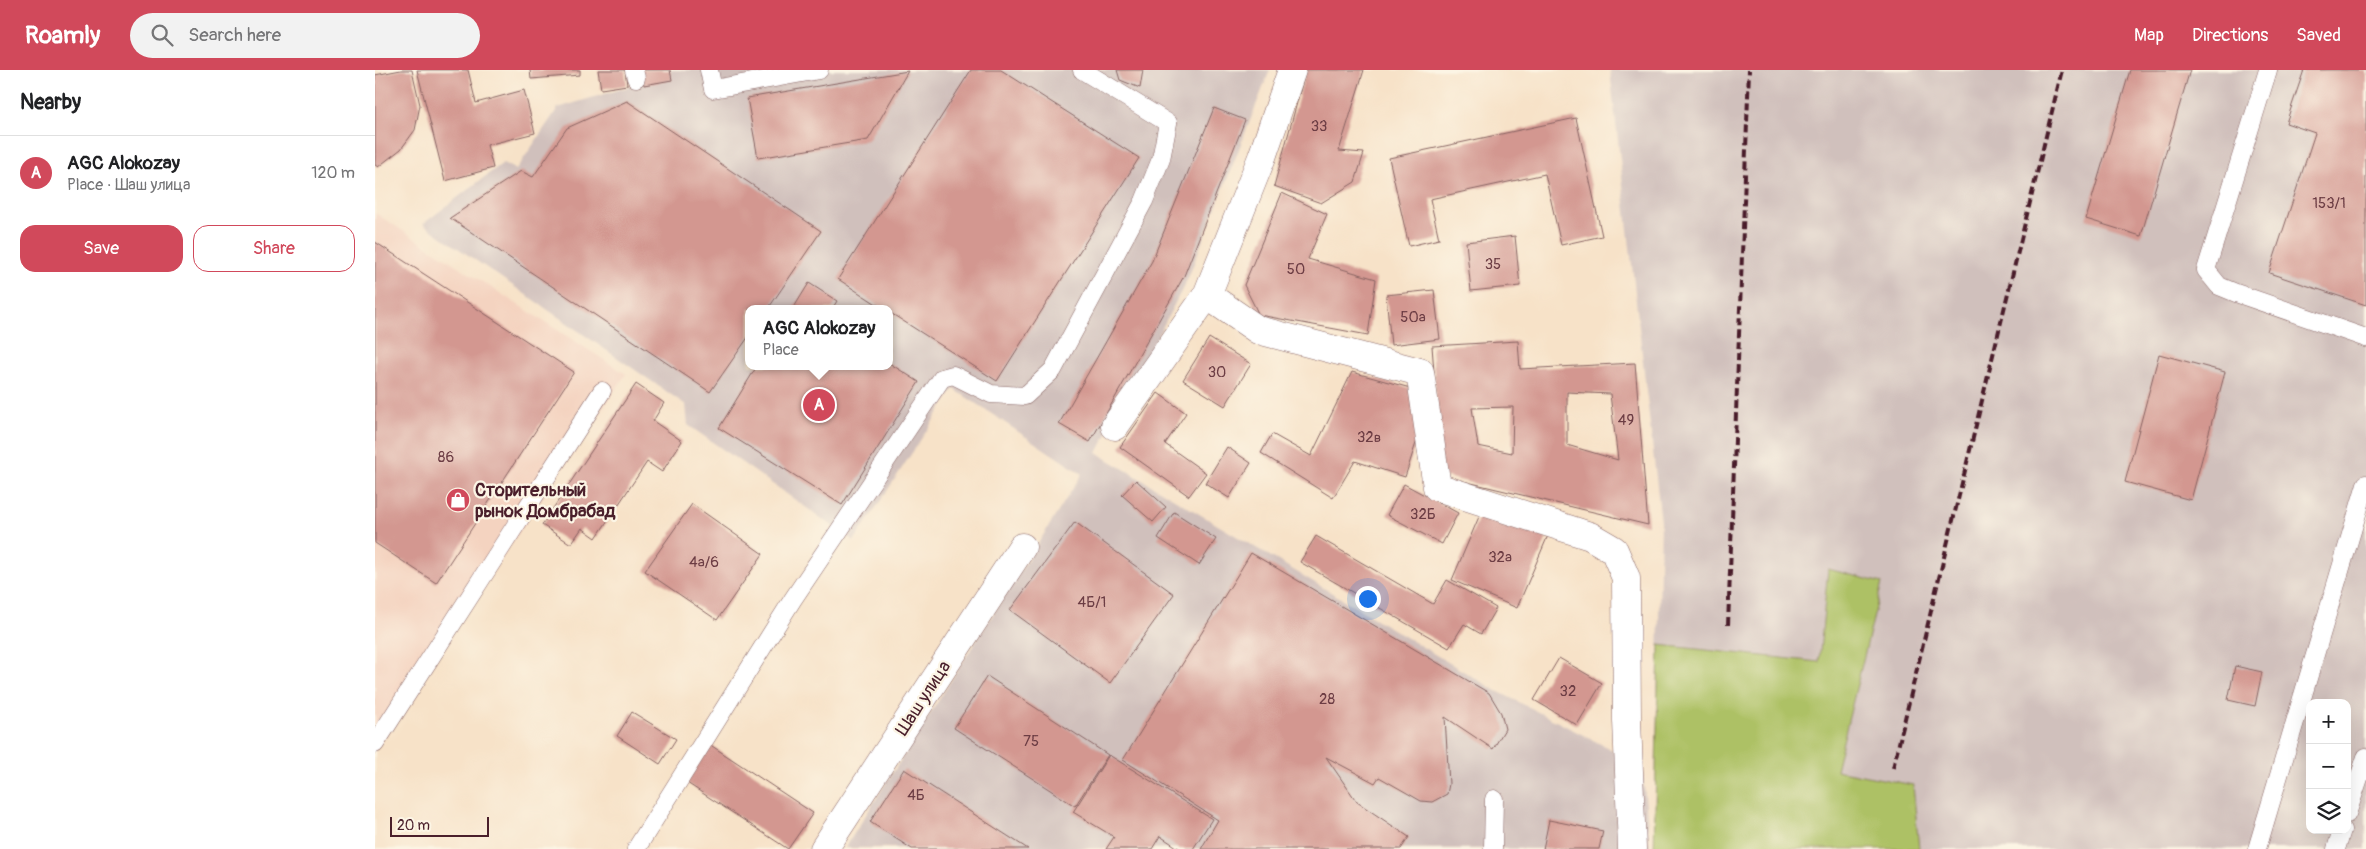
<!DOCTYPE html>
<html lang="en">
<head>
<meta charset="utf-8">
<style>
  body { margin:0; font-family:Pangolin,sans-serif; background:#f2f2f2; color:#202124 }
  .controls { position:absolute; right:15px; bottom:15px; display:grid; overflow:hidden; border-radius:10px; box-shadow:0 5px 20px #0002 }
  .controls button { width:45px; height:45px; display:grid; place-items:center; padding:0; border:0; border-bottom:1px solid #e0e0e0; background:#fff; color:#202124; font:25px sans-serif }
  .scale { position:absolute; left:15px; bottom:12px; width:99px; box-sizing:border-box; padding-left:5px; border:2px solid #4a1f2b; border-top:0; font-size:14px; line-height:18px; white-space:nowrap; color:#4a1f2b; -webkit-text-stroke:4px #fcf5e5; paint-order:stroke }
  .you { position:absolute; left:992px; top:528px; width:18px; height:18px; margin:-12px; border:4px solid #fff; border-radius:50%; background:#1a73e8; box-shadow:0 0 0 8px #1a73e833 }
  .badge { display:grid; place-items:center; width:32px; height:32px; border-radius:50%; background:#d1495b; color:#fff; font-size:16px; font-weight:700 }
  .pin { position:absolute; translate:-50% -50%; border:2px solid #fff; box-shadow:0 1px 5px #0006 }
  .popup { position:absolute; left:370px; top:235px; width:148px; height:65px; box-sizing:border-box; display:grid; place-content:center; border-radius:10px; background:#fff; filter:drop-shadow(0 1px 4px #0005); font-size:16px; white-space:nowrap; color:#757577 }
  .popup b { font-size:19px; color:#202124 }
  .popup::after { content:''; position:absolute; left:50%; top:100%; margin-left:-10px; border:10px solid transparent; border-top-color:#fff }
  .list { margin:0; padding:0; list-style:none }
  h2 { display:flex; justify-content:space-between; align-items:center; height:65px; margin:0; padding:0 20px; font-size:21px }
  h2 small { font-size:16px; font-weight:400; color:#757577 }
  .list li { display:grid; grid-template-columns:32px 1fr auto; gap:15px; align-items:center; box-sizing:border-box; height:75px; padding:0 20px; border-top:1px solid #e0e0e0 }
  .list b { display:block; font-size:19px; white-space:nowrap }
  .list p { margin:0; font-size:16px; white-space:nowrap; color:#757577 }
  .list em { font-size:16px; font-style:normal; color:#757577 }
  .actions { display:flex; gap:10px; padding:15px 20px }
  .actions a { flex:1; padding:11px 0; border:1px solid #d1495b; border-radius:15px; text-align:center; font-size:18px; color:#d1495b }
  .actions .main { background:#d1495b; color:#fff }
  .icon { flex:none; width:28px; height:28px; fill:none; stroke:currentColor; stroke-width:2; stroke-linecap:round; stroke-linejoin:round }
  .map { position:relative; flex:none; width:1991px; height:779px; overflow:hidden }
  header { display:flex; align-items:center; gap:30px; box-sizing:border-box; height:70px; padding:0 25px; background:#d1495b; color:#fff }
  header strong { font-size:24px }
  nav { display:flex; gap:28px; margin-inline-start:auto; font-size:18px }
  .search { width:350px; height:45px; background:#f2f2f2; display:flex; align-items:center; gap:12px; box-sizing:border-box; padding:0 18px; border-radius:28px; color:#757577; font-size:19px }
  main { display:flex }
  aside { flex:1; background:#fff }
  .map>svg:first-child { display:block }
  .built { fill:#f4d3c0 }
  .industrial { fill:#d0c0bc; fill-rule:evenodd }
  .green { fill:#adc165; stroke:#7c7048 }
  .building { fill:#d39790; fill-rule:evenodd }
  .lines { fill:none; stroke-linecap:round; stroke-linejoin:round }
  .service-casing { stroke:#876362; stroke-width:19 }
  .minor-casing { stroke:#876362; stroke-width:29 }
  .service { stroke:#fff; stroke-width:18 }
  .minor { stroke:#fff; stroke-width:28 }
  .rail { stroke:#4a1f2b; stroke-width:4; stroke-dasharray:8 4; stroke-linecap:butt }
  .labels { text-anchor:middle; stroke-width:4.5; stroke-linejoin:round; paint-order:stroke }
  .number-label { font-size:15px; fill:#6c3d44 }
  .poi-label { font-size:18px; font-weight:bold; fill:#4a1f2b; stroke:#fcf5e5; text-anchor:start }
  .street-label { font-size:18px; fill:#4a1f2b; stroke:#fcf5e5 }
</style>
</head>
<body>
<header>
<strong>Roamly</strong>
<div class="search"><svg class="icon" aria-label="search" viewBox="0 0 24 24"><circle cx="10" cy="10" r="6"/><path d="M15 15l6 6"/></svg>Search here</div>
<nav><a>Map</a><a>Directions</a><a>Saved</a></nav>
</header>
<main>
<aside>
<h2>Nearby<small></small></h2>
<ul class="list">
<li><span class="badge">A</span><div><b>AGC Alokozay</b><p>Place · Шаш улица</p></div><em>120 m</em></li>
</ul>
<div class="actions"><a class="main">Save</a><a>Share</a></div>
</aside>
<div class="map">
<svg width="1991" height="779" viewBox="0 0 1991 779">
  <rect width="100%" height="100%" fill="#fcf5e5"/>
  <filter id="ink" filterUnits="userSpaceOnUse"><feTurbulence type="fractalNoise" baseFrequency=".02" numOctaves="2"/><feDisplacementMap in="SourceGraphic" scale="10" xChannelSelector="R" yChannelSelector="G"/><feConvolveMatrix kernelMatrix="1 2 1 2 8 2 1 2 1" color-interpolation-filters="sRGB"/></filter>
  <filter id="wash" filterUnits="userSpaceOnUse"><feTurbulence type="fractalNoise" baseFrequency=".0096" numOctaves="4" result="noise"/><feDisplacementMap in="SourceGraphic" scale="20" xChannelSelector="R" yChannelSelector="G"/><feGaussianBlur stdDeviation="1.12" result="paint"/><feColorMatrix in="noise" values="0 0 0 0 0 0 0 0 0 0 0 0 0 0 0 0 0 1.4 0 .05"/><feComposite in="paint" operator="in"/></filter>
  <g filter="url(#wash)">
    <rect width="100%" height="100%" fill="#f7e2c8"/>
    <path class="built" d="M0 143 251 304 81 556 0 681Z"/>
    <path class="industrial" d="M264 0H895L813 208 722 383 1118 619 1267 695 1275 779 470 778 707 404 579 319 479 471 313 355 311 335 48 154 128 93 141 100 183 38 266 13ZM374 239H514V296H374Z
      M1235 0H1991V779H1279L1286 452ZM1935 633H1972V760H1935Z"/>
    <path class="green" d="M1453 499 1507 513 1461 700 1538 715 1544 779H1279L1284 575 1444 592Z"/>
    <g id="blocks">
      <path class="building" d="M26 0H37L45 35 40 60 26 79 3 97 0 95V5Z
        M42 0H93L101 33 149 20 160 63 112 75 118 98 70 111Z
        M155 0H205V5L156 9Z
        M223 0H250L252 15 226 19Z
        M266 0H295L297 10 269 15Z
        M596 0H626L764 88 622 311 514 242V239H509L463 209Z
        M742 0H768L765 18 745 10Z
        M931 0H989L964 81 989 83 980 112 946 133 899 116Z
        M1755 0H1815L1766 166 1711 149Z
        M1929 0H1991V235L1894 203 1940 63 1911 53Z
        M533 1 493 70 383 88 372 28Z
        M252 31 446 161 393 239H374V266L335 322 75 148 146 101 158 107 192 58Z
        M839 38 870 50 809 206 715 372 684 354 777 191Z
        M1201 48 1227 166 1186 175 1170 104 1055 129 1064 169 1034 176 1014 88Z
        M907 123 952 144 933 189 1001 209 993 265 884 245 869 215Z
        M1140 166 1145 216 1096 221 1091 172Z
        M0 172 199 302 61 513 0 473Z
        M434 213 462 231 457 239H418Z
        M1059 220 1065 269 1016 275 1011 225Z
        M834 268 876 294 850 336 808 310Z
        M1143 271 1145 299 1260 293 1273 455 1067 406 1057 276ZM1192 322 1235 324 1243 390 1192 375ZM1138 337 1137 383 1103 376 1097 338Z
        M1784 284 1850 302 1816 430 1750 412Z
        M514 293 544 312 467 435 344 358 382 296H514Z
        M977 302 1039 319 1042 370 1030 407 980 391 958 428 886 383 897 364 936 386Z
        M261 314 289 333 278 351 307 371 287 402 272 392 221 468 207 458 196 474 167 455Z
        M783 323 811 343 790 374 831 403 814 426 745 377Z
        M852 377 876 393 854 428 830 413Z
        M761 410 791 437 778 452 747 425Z
        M1029 414 1083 443 1067 474 1012 445Z
        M317 434 388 484 342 550 270 501Z
        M1109 435 1174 463 1142 538 1077 510Z
        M799 442 841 469 824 495 783 468Z
        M700 452 799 524 735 613 635 540Z
        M941 466 1058 534 1072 510 1121 538 1106 564 1089 554 1074 578 925 492Z
        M876 483 1114 623 1126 643 1130 659 1118 679 1070 647 1074 714 1072 724 1057 732 1046 731 1004 707 1000 713 951 687 982 732 1034 767 1026 779H826L843 750 748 690Z
        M1184 588 1227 613 1202 655 1159 630Z
        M1860 596 1887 602 1880 636 1853 630Z
        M612 606 733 685 700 736 579 658Z
        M257 642 301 669 285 694 242 666Z
        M334 674 438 743 413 779 309 711Z
        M734 685 837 749 818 779H805L785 766 777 779H731L739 767 698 742Z
        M529 699 653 779H537L495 752Z
        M1174 750 1228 761 1224 779H1168Z"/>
    </g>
  </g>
  <g filter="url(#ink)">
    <use href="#blocks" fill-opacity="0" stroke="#876362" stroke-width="1"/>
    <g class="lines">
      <g class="service-casing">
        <path id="service" d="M259 0 261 8
          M334 0 338 19 444 0
          M1893 0 1831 200 1844 216 1861 223 1991 268
          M0 674 227 321
          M1972 744 1991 687
          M261 779 418 529 567 308 578 305 616 324 650 326 678 300 769 131 786 89 793 53 707 0
          M1118 779 1119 729
          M1882 779 1991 414
          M1961 779 1967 760"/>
      </g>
      <g class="minor-casing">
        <path id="minor" d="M832 225 883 260 1045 302 1062 417 1215 466 1239 480 1251 508 1252 650 1257 779
          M740 356 832 225 887 87 917 0
          M449 779 647 477"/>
      </g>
      <use href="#service" class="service"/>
      <use href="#minor" class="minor"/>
      <path class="rail" d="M1353 555 1374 0
        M1518 698 1687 0"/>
    </g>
  </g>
  <defs>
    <g id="shop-disc" transform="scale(1.25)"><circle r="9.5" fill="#d1495b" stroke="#fcf5e5"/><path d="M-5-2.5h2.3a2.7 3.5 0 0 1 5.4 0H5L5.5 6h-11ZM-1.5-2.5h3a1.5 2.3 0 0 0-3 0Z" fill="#fff"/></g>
  </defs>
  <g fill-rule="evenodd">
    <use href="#shop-disc" x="83" y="430"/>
  </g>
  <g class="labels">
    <g class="number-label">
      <text x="944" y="61">33</text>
      <text x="1954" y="138">153/1</text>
      <text x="1118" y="199">35</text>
      <text x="921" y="204">50</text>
      <text x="1038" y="252">50а</text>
      <text x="842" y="307">30</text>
      <text x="1251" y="355">49</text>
      <text x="994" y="372">32в</text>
      <text x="71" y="392">86</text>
      <text x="1048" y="449">32Б</text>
      <text x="1125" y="492">32а</text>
      <text x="329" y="497">4a/6</text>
      <text x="717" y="537">4Б/1</text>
      <text x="1193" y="626">32</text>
      <text x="952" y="634">28</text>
      <text x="656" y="676">75</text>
      <text x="541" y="730">4Б</text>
    </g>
    <g class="poi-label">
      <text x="100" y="426">Сторительный<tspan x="100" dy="21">рынок Домбрабад</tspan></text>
    </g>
    <g class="street-label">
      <text transform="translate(548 628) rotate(-57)" y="6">Шаш улица</text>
    </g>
  </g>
</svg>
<div class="controls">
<button>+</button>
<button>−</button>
<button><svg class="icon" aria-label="layers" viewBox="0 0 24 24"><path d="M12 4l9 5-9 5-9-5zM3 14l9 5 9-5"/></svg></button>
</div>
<div class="scale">20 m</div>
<div class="you"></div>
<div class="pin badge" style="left:444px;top:335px">A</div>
<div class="popup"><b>AGC Alokozay</b>Place</div>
</div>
</main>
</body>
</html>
